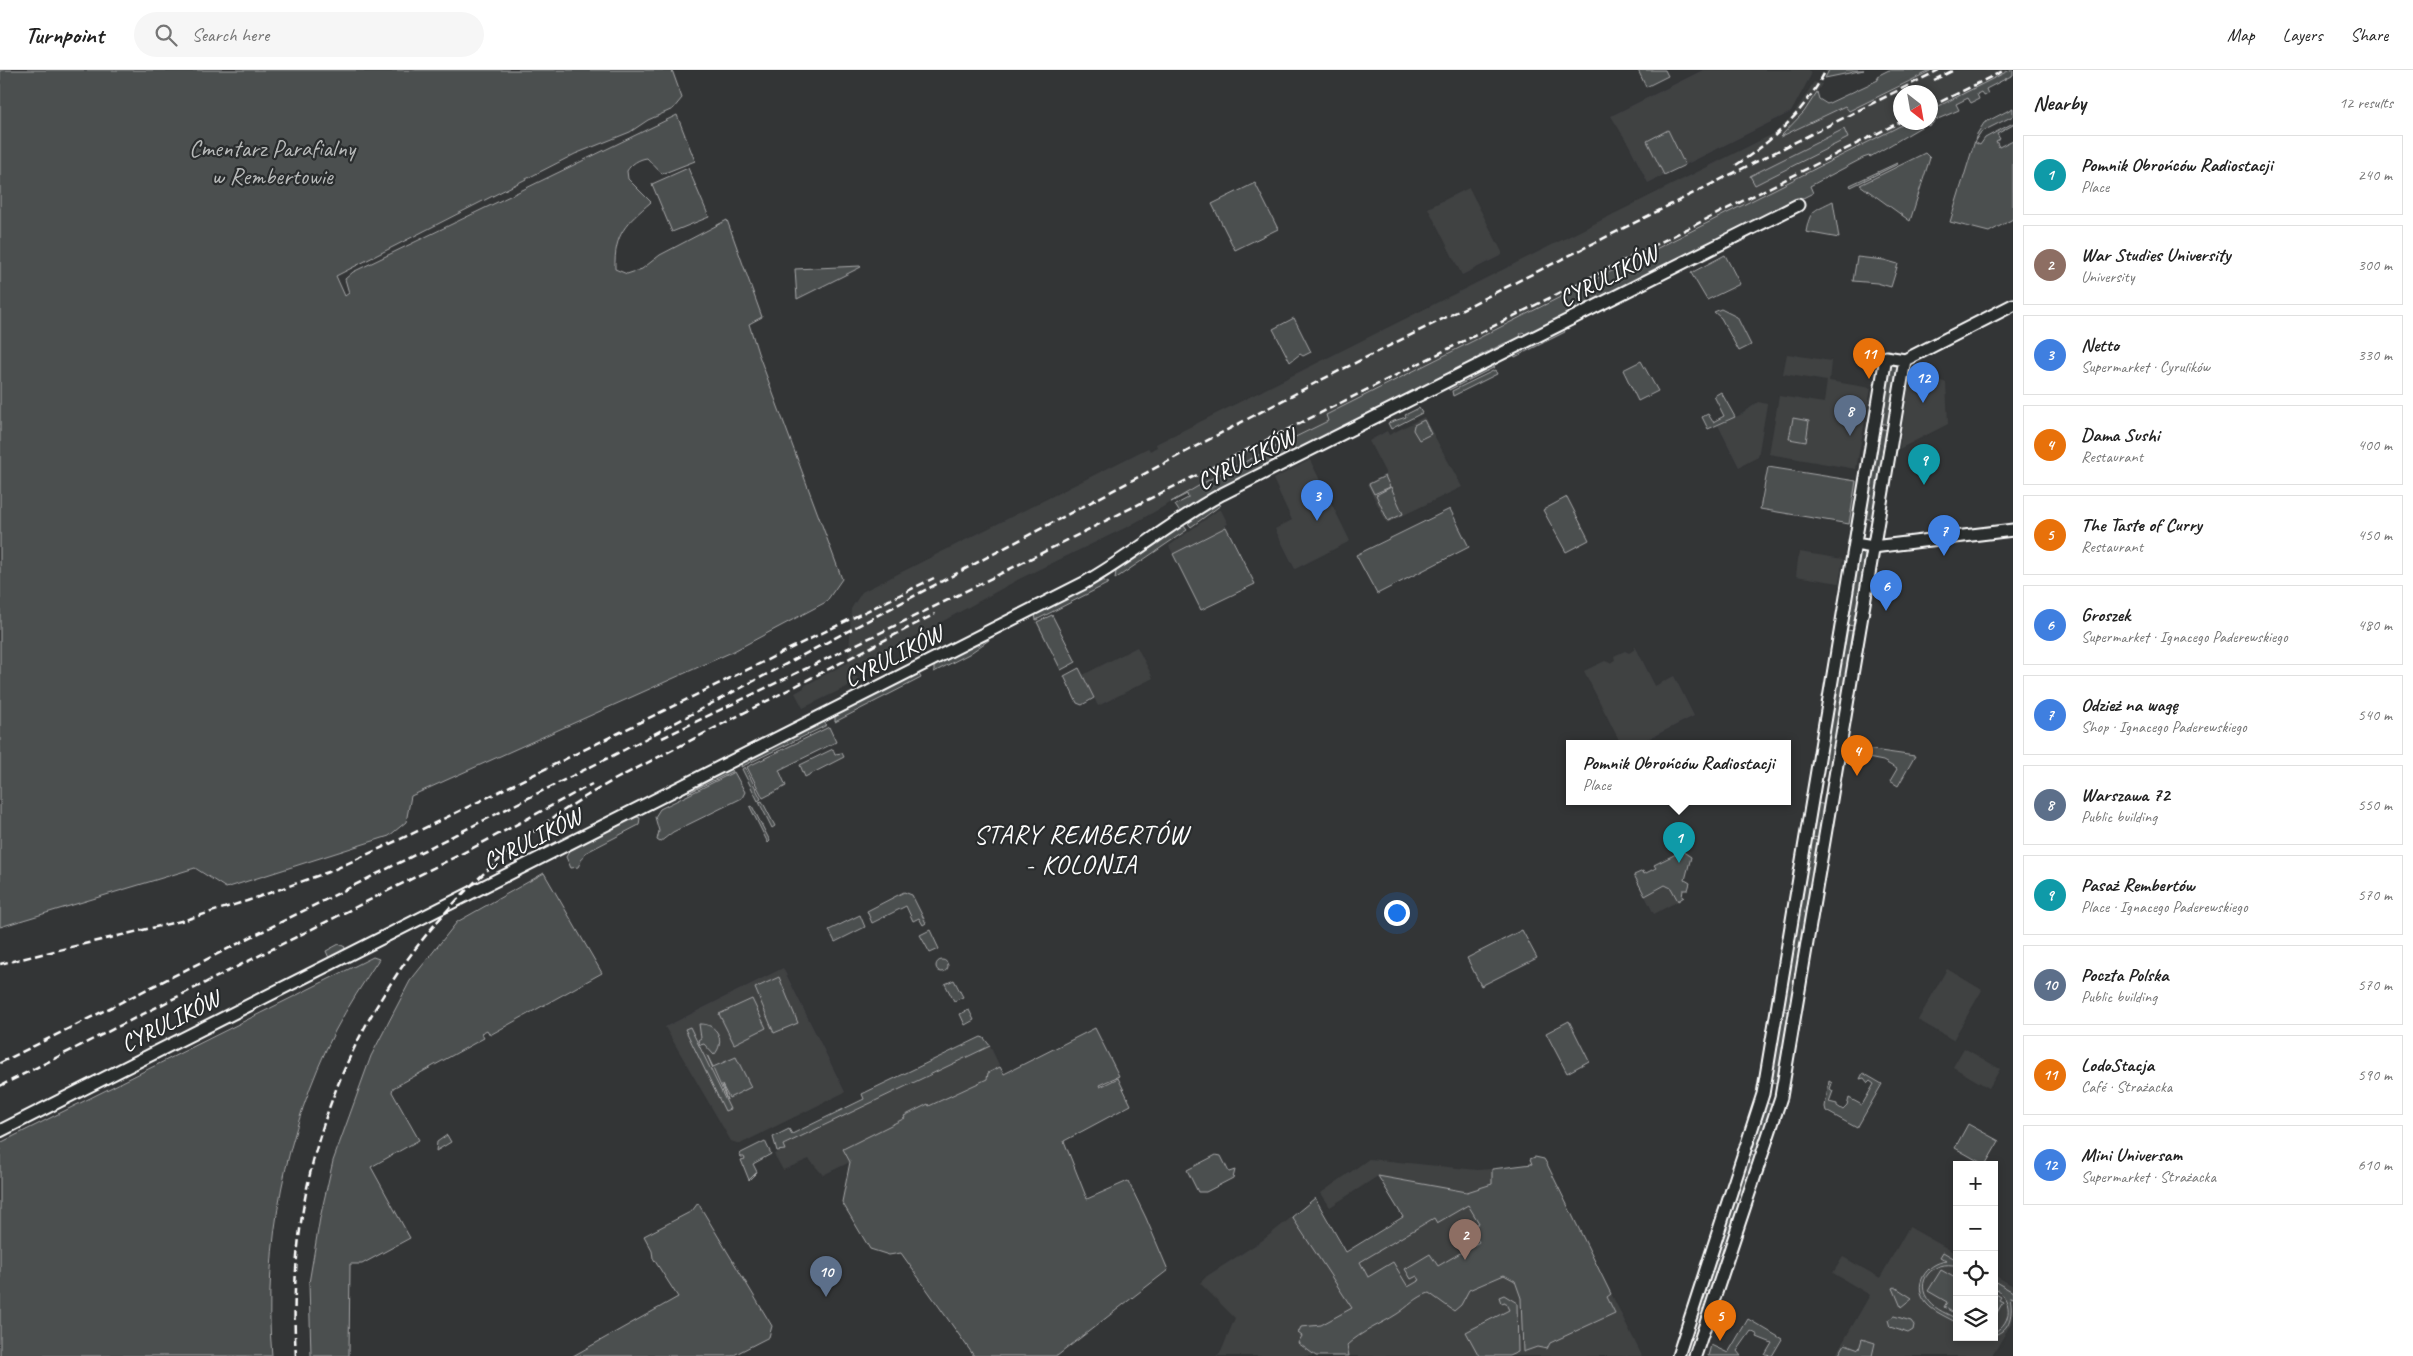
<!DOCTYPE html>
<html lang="en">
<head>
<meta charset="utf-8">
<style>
  body { margin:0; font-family:Caveat,sans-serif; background:#f6f6f6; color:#222 }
  .controls { position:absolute; right:15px; bottom:15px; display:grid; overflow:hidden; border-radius:0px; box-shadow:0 2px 8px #0003 }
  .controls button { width:45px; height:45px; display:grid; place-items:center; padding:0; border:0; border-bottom:1px solid #e0e0e0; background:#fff; color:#222; font:25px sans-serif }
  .compass { position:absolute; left:1893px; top:15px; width:45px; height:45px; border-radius:50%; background:#fff; box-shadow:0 2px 8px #0003; rotate:149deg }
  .you { position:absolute; left:1396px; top:842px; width:18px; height:18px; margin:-12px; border:4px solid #fff; border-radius:50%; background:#1a73e8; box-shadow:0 0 0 8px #1a73e833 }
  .badge { display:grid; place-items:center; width:32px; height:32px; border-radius:50%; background:#857141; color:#fff; font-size:16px; font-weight:700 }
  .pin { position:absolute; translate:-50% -41px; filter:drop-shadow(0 1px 2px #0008) }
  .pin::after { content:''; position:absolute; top:26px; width:18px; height:15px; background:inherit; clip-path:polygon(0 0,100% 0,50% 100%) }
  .popup { position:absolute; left:1566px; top:670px; width:225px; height:65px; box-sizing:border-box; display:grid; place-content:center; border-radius:0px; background:#fff; filter:drop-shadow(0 1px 4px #0005); font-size:16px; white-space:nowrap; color:#767676 }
  .popup b { font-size:19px; color:#222 }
  .popup::after { content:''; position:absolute; left:50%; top:100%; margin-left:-10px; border:10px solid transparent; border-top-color:#fff }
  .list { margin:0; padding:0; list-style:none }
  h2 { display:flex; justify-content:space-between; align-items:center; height:65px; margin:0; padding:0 20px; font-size:21px }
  h2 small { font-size:16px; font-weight:400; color:#767676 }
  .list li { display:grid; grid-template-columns:32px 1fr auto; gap:15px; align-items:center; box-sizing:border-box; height:80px; margin:0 10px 10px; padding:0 10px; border:1px solid #e0e0e0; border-radius:0px }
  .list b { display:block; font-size:19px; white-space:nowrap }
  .list p { margin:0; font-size:16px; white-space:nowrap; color:#767676 }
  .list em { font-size:16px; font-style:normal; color:#767676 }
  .icon { flex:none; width:28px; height:28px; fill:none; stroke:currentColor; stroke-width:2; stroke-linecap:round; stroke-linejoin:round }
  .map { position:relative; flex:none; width:2013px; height:1286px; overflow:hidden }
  header { display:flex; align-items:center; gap:30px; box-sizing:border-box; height:70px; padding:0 25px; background:#fff; border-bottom:1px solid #e0e0e0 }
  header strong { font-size:24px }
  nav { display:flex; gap:28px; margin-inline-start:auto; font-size:18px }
  .search { width:350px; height:45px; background:#f6f6f6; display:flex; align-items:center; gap:12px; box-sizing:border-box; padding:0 18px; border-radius:28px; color:#767676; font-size:19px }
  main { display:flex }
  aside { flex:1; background:#fff }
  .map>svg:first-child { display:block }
  .built { fill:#404243 }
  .green { fill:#4c4f50; stroke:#a6a7a8; fill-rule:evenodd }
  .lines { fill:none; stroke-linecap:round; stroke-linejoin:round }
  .secondary-casing { stroke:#fff; stroke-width:15 }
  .secondary { stroke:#2a2d2e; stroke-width:11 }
  .rail { stroke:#fff; stroke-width:2.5; stroke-dasharray:8 4; stroke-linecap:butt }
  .labels { text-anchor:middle; stroke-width:4.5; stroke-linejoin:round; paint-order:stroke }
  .park-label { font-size:24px; fill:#b7b9b9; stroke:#2a2d2e }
  .street-label { font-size:24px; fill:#fff; stroke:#2a2d2e }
  .quarter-label { font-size:26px; letter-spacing:1px; fill:#fff; stroke:#2a2d2e }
</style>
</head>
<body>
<header>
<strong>Turnpoint</strong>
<div class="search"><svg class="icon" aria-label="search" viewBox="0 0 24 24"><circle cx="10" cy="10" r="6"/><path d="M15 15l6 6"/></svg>Search here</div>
<nav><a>Map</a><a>Layers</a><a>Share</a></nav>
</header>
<main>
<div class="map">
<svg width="2013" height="1286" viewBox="0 0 2013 1286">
  <rect width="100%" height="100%" fill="#333536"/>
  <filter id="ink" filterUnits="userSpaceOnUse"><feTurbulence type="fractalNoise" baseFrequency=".02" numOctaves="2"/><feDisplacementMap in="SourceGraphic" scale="10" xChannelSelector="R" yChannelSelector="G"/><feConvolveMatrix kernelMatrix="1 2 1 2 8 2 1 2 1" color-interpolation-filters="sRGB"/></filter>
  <g filter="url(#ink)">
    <path class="built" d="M1703 0H1809L1811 5 1791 42 1685 95 1668 60 1647 71 1664 105 1648 113 1629 75 1611 46Z
      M1905 0H2013V5L1931 47 1930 22H1900V52L1921 53 1874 76 1860 91 1188 426 1186 424 1129 456 1021 508 916 566 868 589 860 591 851 597 859 611 803 638 795 623 804 618V616L849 592 851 539 862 522 1148 378 1150 381 1157 377 1156 374 1775 63 1794 44 1814 12 1822 14 1804 42 1780 68 1858 29Z
      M1469 118 1502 182V185L1462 205 1428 138Z
      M1787 284 1831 291 1829 311 1871 318 1856 399 1769 384 1779 326 1824 333 1827 311 1783 304Z
      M1910 303 1922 304V303L1946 313 1948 354 1899 379Z
      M1758 332 1767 334 1758 387 1739 397 1718 355 1742 344Z
      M1424 347 1462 417 1387 453 1367 414 1386 404 1369 371 1387 361 1389 365Z
      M1310 390 1350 471 1295 499 1275 459 1292 450 1273 409Z
      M1218 440H1221L1228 454 1225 455 1226 457 1173 484 1169 476Z
      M1799 482 1843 489 1839 513 1796 506Z
      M1635 576 1655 616 1674 606 1694 646 1642 672 1637 670 1631 674H1621L1584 601 1605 591 1610 593 1615 590 1614 586 1625 581 1629 583 1634 580Z
      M1137 577 1153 608 1098 636 1083 605Z
      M1665 815 1671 818 1678 831 1654 844 1645 826Z
      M783 898 845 1022 740 1074 731 1071 665 957Z
      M1947 899 1982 920 1953 970 1918 950Z
      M990 976 1000 997 988 1003 987 1009 929 1036 928 1034 904 1046 905 1048 843 1079 850 1092 823 1105 809 1089 783 1100 774 1084 784 1080 782 1075Z
      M1964 978 2000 999 1989 1018 1953 997Z
      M1369 1089 1477 1100 1492 1099V1114L1547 1094 1642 1286H1216L1221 1282 1235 1248 1200 1213 1207 1206 1263 1170 1292 1147 1326 1198 1346 1182 1403 1148 1378 1106 1330 1137 1321 1123Z
      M1909 1157 1957 1184V1267H1994V1205L2013 1216V1250L1992 1286H1835L1870 1225 1833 1203 1843 1187 1880 1208Z"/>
    <path class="green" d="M0 0H672L682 28 673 39 648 50 630 62 575 84 336 206 345 226 349 223 345 209 353 202 677 45 695 91 662 104 647 88C639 89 631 94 627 101L628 109 651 132C626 154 614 163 615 199L627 204 642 199 660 185 727 150 762 247 749 254 758 283 842 509 826 532 732 582 411 726 406 752 389 766 226 818 195 798 0 857Z
      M1638 0H1665L1668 6 1646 17Z
      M1829 0H1864L1825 8Z
      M1889 0H1932L1849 41 1845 36 1780 67 1804 42 1817 22 1819 29 1827 34 1878 10 1877 6Z
      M2010 0H2013V5L1986 19 1988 24 1984 26 1981 22 1977 24 1979 29 1971 33 1968 28 1956 34 1959 40 1933 51V53L1928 56 1926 54 1870 87 1869 86 1863 88 1810 116 1813 123 1527 266 1523 262 1520 264 1522 268 1509 275 1507 272 1479 286 1480 289 1181 444 1175 435 1188 428 1187 424 1171 432 1214 407 1328 351 1326 345 1906 53 1930 52 1931 40Z
      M2013 38V46L1981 62 1974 72 1980 75 1985 68 2013 53V55L1997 64 2000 69 1996 71 1999 77 2013 70V149L1989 162 1950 152 1977 64 1984 53Z
      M1844 59 1848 68 1755 115 1750 106Z
      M1668 60 1685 95 1664 105 1647 71Z
      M1925 83 1930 88 1910 151 1860 115Z
      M1897 93 1898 94 1851 117 1850 115Z
      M688 98 709 147 672 162 652 114Z
      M1255 113 1278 159 1235 180 1212 134Z
      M1833 131 1839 168 1806 162C1810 140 1813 141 1833 131Z
      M1725 185 1740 214 1707 230 1691 203Z
      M1857 187 1884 190 1898 194 1891 217 1877 213 1853 211Z
      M860 196 861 197 797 229 795 199Z
      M1721 239 1737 247 1751 275 1739 281 1721 248 1714 242Z
      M1294 248 1311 282 1303 286 1300 284 1290 292 1273 259Z
      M1563 258 1565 262 1515 287 1513 283Z
      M1641 291 1658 321 1638 331 1623 300Z
      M1891 293 1897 294 1899 297 1889 355 1880 353Z
      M1491 295 1495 297 1449 320 1448 316Z
      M1495 300 1497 304 1453 326 1452 321Z
      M1721 322 1735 347 1708 359 1702 347 1708 344 1713 352 1724 346 1714 326Z
      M1419 338 1422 343 1391 359 1388 353 1406 347 1405 345Z
      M1793 348 1809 351 1806 372 1789 369Z
      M1424 350 1431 364 1419 370 1413 360 1414 355Z
      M1879 358 1888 360 1873 450 1864 448Z
      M1768 397 1856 411 1849 454 1760 439Z
      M1385 406 1390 417 1374 424 1369 414Z
      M1391 417 1403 444 1388 451 1376 425Z
      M1567 427 1589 470 1566 482 1543 440Z
      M1215 434 1221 435 1191 457 1187 452Z
      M1450 439 1469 477 1377 524 1356 485Z
      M1183 455 1187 460 1115 509 1116 501Z
      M1226 457 1255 514 1201 540 1173 484Z
      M1863 482 1866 487V495L1855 556 1846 555 1859 483Z
      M1100 509 1109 513 1036 550 1035 544Z
      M1052 545 1076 592 1061 600 1037 552Z
      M1846 560 1855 561 1832 698 1823 697Z
      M989 570 969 584 934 602V595L973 575Z
      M1079 598 1094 628 1082 635 1077 633 1064 606Z
      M918 602 921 608 835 652V644Z
      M822 651 827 655 741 697 742 691Z
      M829 657 836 672 779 700 786 716 763 728 747 697Z
      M1859 678 1915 686 1898 716 1890 711 1897 699 1883 691 1863 687H1870V682H1858Z
      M833 679 835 684 842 683 844 687 805 707 800 695Z
      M745 697 761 729 758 731 742 699Z
      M729 699 733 701 688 723Z
      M734 702 745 722 742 728 673 762 660 772 657 770 659 761 655 747 660 739Z
      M762 731 775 756 772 758 759 732Z
      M1817 733 1826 735 1820 768 1811 767Z
      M752 736 770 771 768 773 750 737Z
      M634 746 640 748 639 755 585 783 578 797 571 798 566 787 571 778Z
      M1810 769 1820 771 1792 939 1783 938Z
      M1682 781 1691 787 1685 810 1690 813 1688 820H1683L1682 827H1684L1678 831 1671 818 1665 815 1645 826 1634 805 1643 801 1644 804 1656 798 1654 795Z
      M544 803 602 903 490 965 487 960 481 963 484 968 393 1018 392 1022 419 1070 371 1097 410 1168 362 1194H350L349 1286H311L309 1213 320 1148 333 1091 371 986 410 911 457 852Z
      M904 822 912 825 926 853 923 855 919 848 913 851 906 836 872 853 867 841Z
      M860 845 865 857 835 872 829 860Z
      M930 860 939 879 930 883 920 865Z
      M1522 860 1537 888 1481 916 1467 888Z
      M339 874 345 877 343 884 332 889 329 888 326 881Z
      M373 887 379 889C364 912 348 936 335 961 286 1059 262 1176 272 1286H0V1073Z
      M936 896a6 6 0 1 1 12 0a6 6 0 1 1-12 0Z
      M779 907 798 953 774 963 755 918Z
      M954 910 963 927 954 931 945 914Z
      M752 929 766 958 734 974 719 944Z
      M969 940 974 950 965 955 960 944Z
      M1782 940 1791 942 1780 1013 1770 1012Z
      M1569 951 1589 991 1567 1003 1546 963Z
      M699 954C718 953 726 972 714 985L704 974 700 975 698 970 701 968Z
      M690 957 730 1039 725 1041 685 959Z
      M1095 958 1119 1006 1099 1015 1100 1017 1118 1008 1131 1035 1064 1071 1087 1129 1128 1111 1146 1148 1168 1200 1057 1286H974L901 1183 889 1185 870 1179 842 1132 850 1092 843 1079 905 1048 904 1046 928 1034 929 1036 987 1009 988 1003 1000 997 1004 1004Z
      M981 967 984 968 990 976 783 1075 785 1080 777 1081 773 1067 789 1059 792 1064 864 1029 862 1024Z
      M707 985 713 997 736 987 751 1017 729 1028 722 1015 727 1030Z
      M1863 1003 1882 1014 1857 1058 1826 1041 1825 1037 1829 1011 1832 1013 1830 1019 1833 1021 1829 1032 1837 1034V1036L1843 1040 1847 1036 1849 1028 1862 1035 1874 1014 1870 1011 1868 1013 1864 1008 1860 1009Z
      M1766 1033 1774 1035 1759 1083 1750 1080Z
      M1968 1054 1999 1071 1985 1095 1955 1078Z
      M447 1065 451 1072 436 1081 437 1072Z
      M765 1071 771 1084 753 1094 757 1102 749 1110 741 1090 745 1089 744 1087H741L739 1084Z
      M1749 1083 1757 1086 1742 1131 1734 1129Z
      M1216 1085 1221 1086 1229 1102 1235 1100 1233 1108 1206 1122H1198L1187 1100Z
      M1535 1087 1544 1089 1547 1094 1611 1224 1607 1227 1615 1243 1550 1273 1547 1279 1537 1277 1523 1282 1521 1228 1515 1211 1504 1205 1469 1220 1461 1235 1454 1241 1429 1223C1416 1227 1408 1237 1397 1244 1380 1255 1362 1261 1347 1275L1349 1286H1316L1298 1273 1302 1266 1298 1263 1301 1257 1321 1255 1352 1238 1292 1147 1315 1128 1346 1182 1403 1147 1378 1106 1467 1122 1492 1114V1099L1532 1094 1530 1089ZM1468 1135 1479 1153 1471 1158 1479 1172 1438 1196 1430 1184 1405 1199 1411 1209 1417 1206 1420 1210 1408 1217 1393 1192 1368 1207 1360 1192 1434 1148 1437 1153Z
      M1733 1132 1741 1134 1712 1223 1703 1220Z
      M698 1133 772 1256 769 1267 732 1286H573L678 1227 653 1188 652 1181 644 1166 692 1141Z
      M1943 1182 1957 1190V1196C1934 1189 1912 1212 1930 1232 1936 1240 1948 1244 1957 1249V1253C1947 1247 1934 1242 1927 1234 1911 1216 1926 1193 1947 1191L1940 1187Z
      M1941 1200 1957 1209V1245L1944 1237 1947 1232 1928 1221Z
      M1994 1211 2013 1222V1228L2010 1227C2013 1243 2011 1260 1994 1265V1262C2013 1253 2013 1228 1994 1218Z
      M1895 1217 1912 1228 1901 1237 1893 1218Z
      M1702 1223 1711 1226 1690 1286 1682 1283Z
      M1994 1223 2001 1227 1999 1230 2003 1232 1994 1248Z
      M1504 1225 1517 1233 1518 1282 1509 1286H1479L1466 1262 1509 1240 1505 1232 1501 1233 1499 1227Z
      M1894 1246 1911 1251 1914 1255 1913 1260 1908 1263 1890 1257 1888 1250Z
      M1748 1249 1782 1269 1772 1286 1765 1285 1772 1273 1757 1267 1758 1265 1751 1261 1737 1281 1741 1286H1708L1711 1275 1728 1283Z
      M1862 1269 1875 1273 1872 1286H1838L1845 1274 1859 1279Z"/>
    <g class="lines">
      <g class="secondary-casing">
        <path id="secondary" d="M1855 474 1873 477 2013 460
          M0 1061 1084 513C1132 486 1174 450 1222 424L1798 135
          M1678 1286 1763 1024 1886 287 1905 290 2013 235
          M1695 1286 1781 1027 1905 290"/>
      </g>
      <use href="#secondary" class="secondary"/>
      <path class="rail" d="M1934 10 1954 0
        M1930 37 2005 0
        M1736 95C1774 70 1805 41 1826 0
        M662 668 942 533 1900 52
        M0 894 185 850 247 831 331 801 431 755 934 508
        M0 993 624 680 1321 310 1939 0
        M0 1016 469 780 592 714
        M296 1286C280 1041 400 826 616 709L935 544"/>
    </g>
  </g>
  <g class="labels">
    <g class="park-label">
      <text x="272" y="86">Cmentarz Parafialny<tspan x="272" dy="28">w Rembertowie</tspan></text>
    </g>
    <g class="street-label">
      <text transform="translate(1608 206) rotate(-27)" y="8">CYRULIKÓW</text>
      <text transform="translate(1246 389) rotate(-27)" y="8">CYRULIKÓW</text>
      <text transform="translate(893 586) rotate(-27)" y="8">CYRULIKÓW</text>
      <text transform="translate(532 769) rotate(-27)" y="8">CYRULIKÓW</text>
      <text transform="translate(170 951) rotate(-27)" y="8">CYRULIKÓW</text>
    </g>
    <g class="quarter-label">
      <text x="1081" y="773">STARY REMBERTÓW<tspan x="1081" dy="30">- KOLONIA</tspan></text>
    </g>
  </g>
</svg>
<div class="controls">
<button>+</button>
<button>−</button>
<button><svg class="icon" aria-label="locate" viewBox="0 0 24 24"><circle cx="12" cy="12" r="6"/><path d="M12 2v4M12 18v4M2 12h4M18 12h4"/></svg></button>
<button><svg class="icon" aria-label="layers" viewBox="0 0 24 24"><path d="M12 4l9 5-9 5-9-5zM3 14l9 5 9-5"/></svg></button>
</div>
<svg class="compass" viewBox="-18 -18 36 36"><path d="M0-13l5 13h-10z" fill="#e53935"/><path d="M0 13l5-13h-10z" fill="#767676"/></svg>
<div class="you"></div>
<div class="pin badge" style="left:1679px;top:793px;background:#0f9aa8">1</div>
<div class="popup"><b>Pomnik Obrońców Radiostacji</b>Place</div>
<div class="pin badge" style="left:1465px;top:1190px;background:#8d6e63">2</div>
<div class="pin badge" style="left:1317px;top:451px;background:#3f7fe0">3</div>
<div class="pin badge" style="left:1857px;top:706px;background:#e8710a">4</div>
<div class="pin badge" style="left:1720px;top:1271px;background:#e8710a">5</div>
<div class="pin badge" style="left:1886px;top:541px;background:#3f7fe0">6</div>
<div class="pin badge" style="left:1944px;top:486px;background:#3f7fe0">7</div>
<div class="pin badge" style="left:1850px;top:366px;background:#5c6f8a">8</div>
<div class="pin badge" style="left:1924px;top:415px;background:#0f9aa8">9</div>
<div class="pin badge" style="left:826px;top:1227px;background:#5c6f8a">10</div>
<div class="pin badge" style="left:1869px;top:309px;background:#e8710a">11</div>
<div class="pin badge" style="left:1923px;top:333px;background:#3f7fe0">12</div>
</div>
<aside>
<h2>Nearby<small>12 results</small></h2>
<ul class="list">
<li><span class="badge" style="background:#0f9aa8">1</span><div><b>Pomnik Obrońców Radiostacji</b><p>Place</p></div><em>240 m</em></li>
<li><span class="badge" style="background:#8d6e63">2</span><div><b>War Studies University</b><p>University</p></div><em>300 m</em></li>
<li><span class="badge" style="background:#3f7fe0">3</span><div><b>Netto</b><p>Supermarket · Cyrulików</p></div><em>330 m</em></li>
<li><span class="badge" style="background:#e8710a">4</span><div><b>Dama Sushi</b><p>Restaurant</p></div><em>400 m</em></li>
<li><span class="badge" style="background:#e8710a">5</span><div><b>The Taste of Curry</b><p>Restaurant</p></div><em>450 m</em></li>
<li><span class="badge" style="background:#3f7fe0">6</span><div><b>Groszek</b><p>Supermarket · Ignacego Paderewskiego</p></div><em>480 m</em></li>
<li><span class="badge" style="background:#3f7fe0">7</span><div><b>Odzież na wagę</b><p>Shop · Ignacego Paderewskiego</p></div><em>540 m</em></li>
<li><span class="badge" style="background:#5c6f8a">8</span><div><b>Warszawa 72</b><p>Public building</p></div><em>550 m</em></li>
<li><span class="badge" style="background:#0f9aa8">9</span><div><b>Pasaż Rembertów</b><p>Place · Ignacego Paderewskiego</p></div><em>570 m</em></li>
<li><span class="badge" style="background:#5c6f8a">10</span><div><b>Poczta Polska</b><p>Public building</p></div><em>570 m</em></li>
<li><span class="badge" style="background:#e8710a">11</span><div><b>LodoStacja</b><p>Café · Strażacka</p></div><em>590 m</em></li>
<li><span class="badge" style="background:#3f7fe0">12</span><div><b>Mini Universam</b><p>Supermarket · Strażacka</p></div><em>610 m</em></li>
</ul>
</aside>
</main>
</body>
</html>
